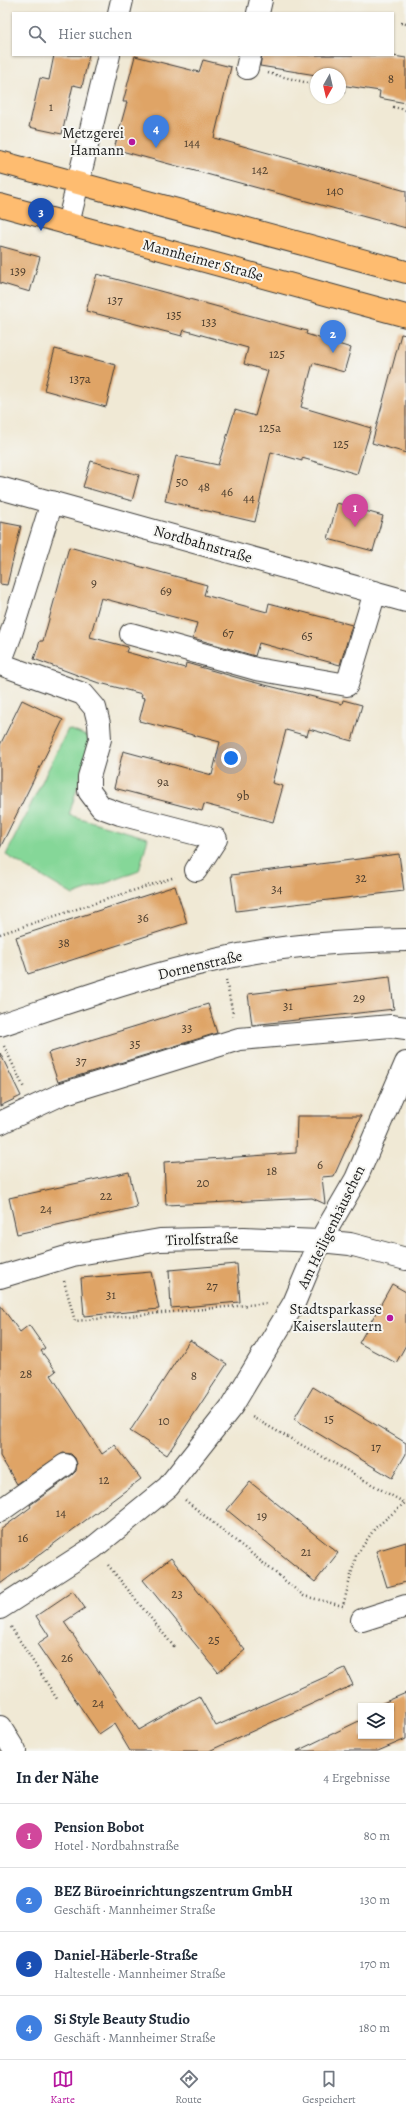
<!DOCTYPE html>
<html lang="de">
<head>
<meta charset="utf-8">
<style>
  body { margin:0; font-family:Alegreya,serif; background:#f6f6f7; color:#1f2937 }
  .controls { position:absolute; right:12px; bottom:12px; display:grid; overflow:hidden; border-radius:0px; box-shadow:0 1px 3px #0004 }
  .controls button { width:36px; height:36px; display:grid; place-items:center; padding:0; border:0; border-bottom:1px solid #e0e1e3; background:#fff; color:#1f2937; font:20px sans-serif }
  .compass { position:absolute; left:310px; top:68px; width:36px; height:36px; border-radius:50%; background:#fff; box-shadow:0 1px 3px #0004; rotate:188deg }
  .you { position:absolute; left:231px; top:758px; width:14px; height:14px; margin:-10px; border:3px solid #fff; border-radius:50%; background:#1a73e8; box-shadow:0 0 0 6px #1a73e833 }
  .badge { display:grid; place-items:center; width:26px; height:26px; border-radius:50%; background:#b5179e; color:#fff; font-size:13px; font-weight:700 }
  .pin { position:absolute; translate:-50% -33px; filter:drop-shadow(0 1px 2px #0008) }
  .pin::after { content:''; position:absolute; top:21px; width:14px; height:12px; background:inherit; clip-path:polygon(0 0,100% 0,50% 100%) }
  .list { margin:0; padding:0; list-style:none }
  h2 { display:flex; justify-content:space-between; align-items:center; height:52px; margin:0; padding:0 16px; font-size:17px }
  h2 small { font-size:13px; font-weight:400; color:#747a83 }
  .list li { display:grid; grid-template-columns:26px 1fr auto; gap:12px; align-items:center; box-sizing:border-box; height:64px; padding:0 16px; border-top:1px solid #e0e1e3 }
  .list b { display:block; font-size:15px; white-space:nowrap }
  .list p { margin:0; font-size:13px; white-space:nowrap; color:#747a83 }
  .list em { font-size:13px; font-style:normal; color:#747a83 }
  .icon { flex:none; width:22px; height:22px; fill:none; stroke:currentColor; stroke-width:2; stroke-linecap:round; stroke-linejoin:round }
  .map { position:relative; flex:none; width:406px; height:1751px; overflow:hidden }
  .search { position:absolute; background:#fff; box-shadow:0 1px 3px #0004; left:12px; right:12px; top:12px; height:44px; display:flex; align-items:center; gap:10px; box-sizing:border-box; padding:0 14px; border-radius:0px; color:#747a83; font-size:15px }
  .sheet { height:308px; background:#fff }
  nav { display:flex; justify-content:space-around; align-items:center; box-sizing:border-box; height:56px; border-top:1px solid #e0e1e3; background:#fff; font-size:11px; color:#747a83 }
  nav a { display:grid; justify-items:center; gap:2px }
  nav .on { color:#b5179e }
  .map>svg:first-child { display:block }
  .green { fill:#85d798; stroke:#507a5a }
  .building { fill:#dfa466 }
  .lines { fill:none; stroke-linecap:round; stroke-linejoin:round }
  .minor-casing { stroke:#3c3b38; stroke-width:24 }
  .major-casing { stroke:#3c3b38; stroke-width:24 }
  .path { stroke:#3c3b38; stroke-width:2.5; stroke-dasharray:1 3; stroke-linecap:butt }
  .minor { stroke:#fff; stroke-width:22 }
  .major { stroke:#febc70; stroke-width:22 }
  .poi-dot { fill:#b5179e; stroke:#f6f6f2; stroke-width:1.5 }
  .labels { text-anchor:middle; stroke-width:4; stroke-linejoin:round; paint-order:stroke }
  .number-label { font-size:13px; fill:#4d3e2e }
  .poi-label { font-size:15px; fill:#1c1c1c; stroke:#f6f6f2; text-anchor:end }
  .street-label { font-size:15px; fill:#1c1c1c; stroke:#f6f6f2 }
</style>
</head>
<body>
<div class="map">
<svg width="406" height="1751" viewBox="0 0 406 1751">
  <rect width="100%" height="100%" fill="#f6f6f2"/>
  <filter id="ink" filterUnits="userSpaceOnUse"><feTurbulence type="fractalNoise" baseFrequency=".025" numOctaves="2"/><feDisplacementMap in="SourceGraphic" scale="8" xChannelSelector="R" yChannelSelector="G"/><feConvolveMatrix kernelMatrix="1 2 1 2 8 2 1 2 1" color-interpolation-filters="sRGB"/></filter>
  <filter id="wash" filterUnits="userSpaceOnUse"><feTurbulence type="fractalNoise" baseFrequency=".012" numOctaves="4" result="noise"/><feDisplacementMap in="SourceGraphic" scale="16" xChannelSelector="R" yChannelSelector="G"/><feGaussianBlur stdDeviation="0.9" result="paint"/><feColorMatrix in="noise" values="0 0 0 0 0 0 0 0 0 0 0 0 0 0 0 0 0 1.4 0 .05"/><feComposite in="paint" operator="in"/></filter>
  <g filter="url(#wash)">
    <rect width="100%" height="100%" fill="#f0e9d5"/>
    <path class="green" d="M68 729 92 738 69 815 148 838 139 871 73 895 6 855Z"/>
    <g id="blocks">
      <path class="building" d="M54 55H89L82 87 73 85 62 134 29 127 40 78 49 80Z
        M262 55H387L406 58V103L379 98 380 91 340 85V74L316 75 260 66Z
        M135 56 199 72 203 60 231 67 214 138 406 191V228L114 149 127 102H123Z
        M0 246 40 257 30 292 0 283Z
        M97 274 307 331 306 334 351 348 344 372 313 363 301 407 371 428 357 474 302 458V461L271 452 255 522 165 501 176 456 218 465 235 410 255 416 268 371 244 364 248 348 184 330 182 336 86 311Z
        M401 334 406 335V453L372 443Z
        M55 349 116 365 106 407 44 390Z
        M91 461 139 475 132 501 83 487Z
        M337 503 383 516 373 551 328 539Z
        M0 522 21 526 7 585 0 584Z
        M69 547 207 585 204 595 267 612 269 603 352 625 340 665 259 643 255 656 193 638 197 623 101 598 90 637 128 647 126 652 185 668 186 663 249 681 342 704 343 700 362 705 352 741 309 729 307 736 286 730 272 783 283 786 273 822 204 804 202 811 114 788 123 751 212 775 220 742 139 721 145 698 141 697 142 694 96 682 34 659 40 641H43Z
        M22 700 63 720 0 848V745Z
        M399 854 404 891 236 911 231 875Z
        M175 886 187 923 28 974 16 937Z
        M390 977 394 1009 252 1025 248 994Z
        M208 1004 217 1033 58 1082 48 1053Z
        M0 1053 21 1096 0 1106Z
        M297 1116H361L334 1176 322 1177 325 1204 312 1198 166 1205 164 1162 296 1153Z
        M129 1172 137 1207 17 1234 9 1198Z
        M237 1264 240 1302 171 1308 169 1270Z
        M151 1272 159 1309 84 1316 81 1278Z
        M392 1284 406 1292V1345L396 1363 359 1343Z
        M0 1305 20 1332 29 1325 45 1348 41 1351 56 1371 51 1375 102 1454 115 1445 141 1479 0 1584V1530L31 1507 30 1505 72 1475 76 1471 77 1464 75 1458 71 1454 63 1453 17 1484 0 1456Z
        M190 1340 227 1364 167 1455 130 1431Z
        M313 1387 406 1443V1454L392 1478 294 1419Z
        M250 1482 338 1553 315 1582 227 1510Z
        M406 1542V1582L387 1587 376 1551Z
        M171 1558 245 1650 218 1672 143 1580Z
        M73 1591 85 1608 64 1622 139 1730 199 1696 216 1726 345 1668 353 1685 209 1751H130L114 1724 99 1734 37 1644 49 1636 36 1616Z
        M406 1693V1739L378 1751H297L361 1720V1736H391V1706L378 1705Z"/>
    </g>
  </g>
  <g filter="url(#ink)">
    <use href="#blocks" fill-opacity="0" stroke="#3c3b38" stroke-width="1"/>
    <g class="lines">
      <g class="minor-casing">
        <path id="minor" d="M119 13 122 0
          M258 13 261 0
          M247 68 250 55
          M68 224 109 55
          M0 488 406 601
          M131 634 256 669 347 685 375 592
          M0 663 11 634 52 502
          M0 664 83 694 95 708 99 724 100 739 89 777V791L101 807 120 814 216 839 196 870
          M0 1025C73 1001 145 975 220 959 280 945 344 941 406 940
          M0 1123 62 1094 239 1039 391 1026 406 1028
          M0 1277 73 1255 160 1240 244 1238 320 1241 350 1244 406 1259
          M0 1511 65 1465
          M0 1608 93 1548 168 1487 232 1406 294 1303 320 1241 356 1179 406 1063
          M362 1620 406 1606
          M0 1727 15 1751"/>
      </g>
      <g class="major-casing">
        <path id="major" d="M0 162 406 272
          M0 205 406 316"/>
      </g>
      <path class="path" d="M401 23 406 24
        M268 73 316 85
        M340 91 345 92
        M393 107 406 110
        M0 934 175 877
        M226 980 234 1019
        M4 1046 24 1088
        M64 1281 75 1321 269 1303
        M185 1500 304 1596 343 1606 356 1556 375 1528 405 1503 252 1417
        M108 1565 175 1648
        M11 1627 57 1699"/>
      <use href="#minor" class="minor"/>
      <use href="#major" class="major"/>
    </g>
  </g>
  <g class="poi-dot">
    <circle cx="132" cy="142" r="4"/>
    <circle cx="390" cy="1318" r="4"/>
  </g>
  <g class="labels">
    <g class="number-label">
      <text x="391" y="83">8</text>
      <text x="51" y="111">1</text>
      <text x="192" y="147">144</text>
      <text x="260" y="174">142</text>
      <text x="335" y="195">140</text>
      <text x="18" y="275">139</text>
      <text x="115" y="304">137</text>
      <text x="174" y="319">135</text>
      <text x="209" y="326">133</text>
      <text x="277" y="358">125</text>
      <text x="80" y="383">137a</text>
      <text x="270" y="432">125a</text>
      <text x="341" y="448">125</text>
      <text x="182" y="486">50</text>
      <text x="204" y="491">48</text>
      <text x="227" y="496">46</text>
      <text x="249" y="502">44</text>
      <text x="94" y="587">9</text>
      <text x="166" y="595">69</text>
      <text x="228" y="637">67</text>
      <text x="307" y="640">65</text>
      <text x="163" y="786">9a</text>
      <text x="243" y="800">9b</text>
      <text x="361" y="882">32</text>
      <text x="277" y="893">34</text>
      <text x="143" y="922">36</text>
      <text x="64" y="947">38</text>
      <text x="359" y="1002">29</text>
      <text x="288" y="1010">31</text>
      <text x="187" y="1032">33</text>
      <text x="135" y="1048">35</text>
      <text x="81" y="1065">37</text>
      <text x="320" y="1169">6</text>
      <text x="272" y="1175">18</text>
      <text x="203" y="1187">20</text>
      <text x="106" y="1200">22</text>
      <text x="46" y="1213">24</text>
      <text x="212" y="1290">27</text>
      <text x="111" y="1299">31</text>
      <text x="26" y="1378">28</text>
      <text x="194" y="1380">8</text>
      <text x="329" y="1423">15</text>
      <text x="164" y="1425">10</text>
      <text x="376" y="1451">17</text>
      <text x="104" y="1484">12</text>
      <text x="61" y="1517">14</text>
      <text x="262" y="1520">19</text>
      <text x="23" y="1542">16</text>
      <text x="306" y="1556">21</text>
      <text x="177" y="1598">23</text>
      <text x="214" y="1644">25</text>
      <text x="67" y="1662">26</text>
      <text x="98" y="1707">24</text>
    </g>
    <g class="poi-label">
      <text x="124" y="138">Metzgerei<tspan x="124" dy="17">Hamann</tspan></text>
      <text x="382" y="1314">Stadtsparkasse<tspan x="382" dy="17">Kaiserslautern</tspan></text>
    </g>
    <g class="street-label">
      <text transform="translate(203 260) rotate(15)" y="5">Mannheimer Straße</text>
      <text transform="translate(203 544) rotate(16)" y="5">Nordbahnstraße</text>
      <text transform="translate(200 965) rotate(-13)" y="5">Dornenstraße</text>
      <text transform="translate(331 1227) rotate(-64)" y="5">Am Heiligenhäuschen</text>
      <text transform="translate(202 1239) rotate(-2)" y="5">Tirolfstraße</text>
    </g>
  </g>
</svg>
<div class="controls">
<button><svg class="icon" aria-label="layers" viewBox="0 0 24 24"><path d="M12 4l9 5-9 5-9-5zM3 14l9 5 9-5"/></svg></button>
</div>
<svg class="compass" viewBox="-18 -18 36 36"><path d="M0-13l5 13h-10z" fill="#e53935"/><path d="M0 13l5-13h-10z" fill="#747a83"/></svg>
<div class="you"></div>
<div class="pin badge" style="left:355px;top:527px;background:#d1479c">1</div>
<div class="pin badge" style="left:333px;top:353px;background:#3f7fe0">2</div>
<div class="pin badge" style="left:41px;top:231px;background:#1a4fb4">3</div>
<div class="pin badge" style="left:156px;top:148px;background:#3f7fe0">4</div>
<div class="search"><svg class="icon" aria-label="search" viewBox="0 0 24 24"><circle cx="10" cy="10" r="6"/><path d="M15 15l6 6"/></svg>Hier suchen</div>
</div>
<section class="sheet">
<h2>In der Nähe<small>4 Ergebnisse</small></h2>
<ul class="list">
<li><span class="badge" style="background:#d1479c">1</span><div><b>Pension Bobot</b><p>Hotel · Nordbahnstraße</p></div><em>80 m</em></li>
<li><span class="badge" style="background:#3f7fe0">2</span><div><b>BEZ Büroeinrichtungszentrum GmbH</b><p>Geschäft · Mannheimer Straße</p></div><em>130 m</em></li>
<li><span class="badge" style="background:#1a4fb4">3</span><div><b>Daniel-Häberle-Straße</b><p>Haltestelle · Mannheimer Straße</p></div><em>170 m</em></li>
<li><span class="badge" style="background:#3f7fe0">4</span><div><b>Si Style Beauty Studio</b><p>Geschäft · Mannheimer Straße</p></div><em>180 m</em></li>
</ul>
</section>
<nav>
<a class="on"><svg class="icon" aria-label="map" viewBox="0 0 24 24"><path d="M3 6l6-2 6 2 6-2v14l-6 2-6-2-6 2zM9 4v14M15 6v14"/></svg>Karte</a>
<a><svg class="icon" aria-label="directions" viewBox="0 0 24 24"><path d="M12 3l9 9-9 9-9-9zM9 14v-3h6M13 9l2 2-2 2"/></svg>Route</a>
<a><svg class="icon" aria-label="saved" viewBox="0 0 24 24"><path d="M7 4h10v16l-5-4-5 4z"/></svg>Gespeichert</a>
</nav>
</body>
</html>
